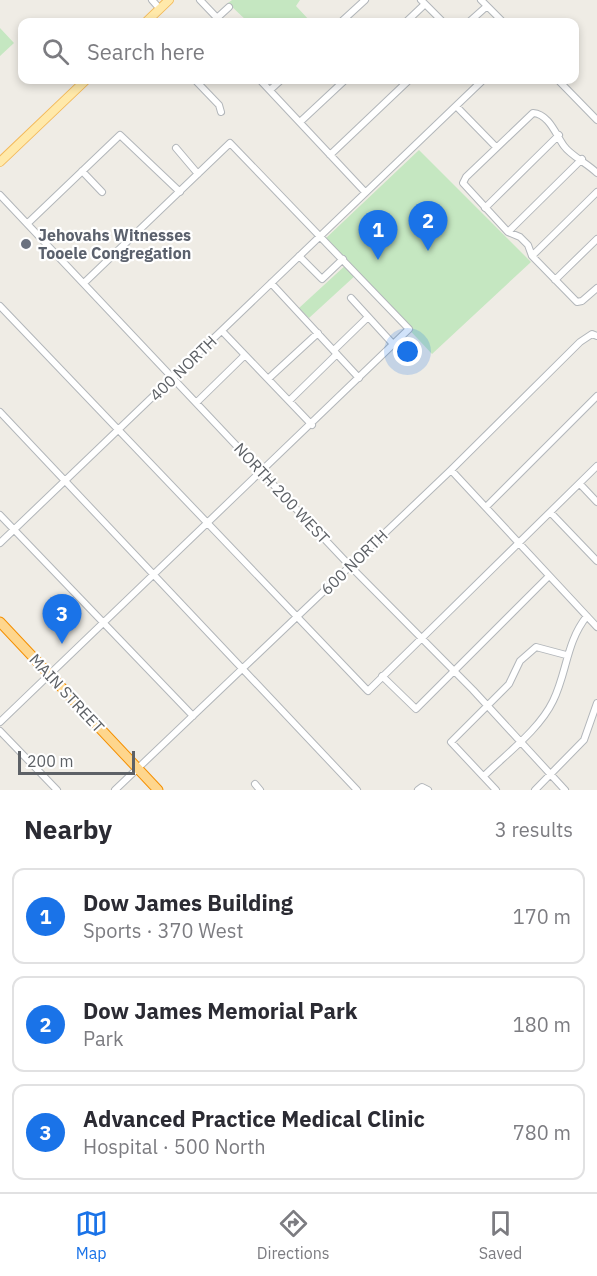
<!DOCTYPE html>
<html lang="en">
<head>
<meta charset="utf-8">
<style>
  body { margin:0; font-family:"IBM Plex Sans",sans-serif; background:#f2f2f3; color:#2b2b33 }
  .scale { position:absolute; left:18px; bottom:15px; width:117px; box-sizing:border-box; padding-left:6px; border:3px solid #5d6166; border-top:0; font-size:16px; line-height:21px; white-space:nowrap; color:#5d6166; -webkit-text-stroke:4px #fff; paint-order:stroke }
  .you { position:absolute; left:408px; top:352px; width:21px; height:21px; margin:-15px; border:4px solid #fff; border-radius:50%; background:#1a73e8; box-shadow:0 0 0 9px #1a73e833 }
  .badge { display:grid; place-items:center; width:39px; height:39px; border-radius:50%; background:#1a73e8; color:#fff; font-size:20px; font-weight:700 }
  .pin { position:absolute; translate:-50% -50px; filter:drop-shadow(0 2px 3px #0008) }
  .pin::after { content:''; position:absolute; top:32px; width:21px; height:18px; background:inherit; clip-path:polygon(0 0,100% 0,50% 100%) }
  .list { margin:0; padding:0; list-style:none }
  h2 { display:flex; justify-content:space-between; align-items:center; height:78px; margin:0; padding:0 24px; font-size:26px }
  h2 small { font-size:20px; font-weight:400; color:#7c7c81 }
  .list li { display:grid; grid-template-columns:39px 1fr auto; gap:18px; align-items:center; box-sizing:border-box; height:96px; margin:0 12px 12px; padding:0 12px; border:2px solid #e1e1e2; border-radius:12px }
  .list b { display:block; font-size:22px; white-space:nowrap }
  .list p { margin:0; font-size:20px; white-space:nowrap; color:#7c7c81 }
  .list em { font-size:20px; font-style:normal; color:#7c7c81 }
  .icon { flex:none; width:33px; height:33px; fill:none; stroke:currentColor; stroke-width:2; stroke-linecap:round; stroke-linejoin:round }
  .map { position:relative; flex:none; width:597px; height:790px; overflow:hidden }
  .search { position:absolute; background:#fff; box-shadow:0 3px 9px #0003; left:18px; right:18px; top:18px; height:66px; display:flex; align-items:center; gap:15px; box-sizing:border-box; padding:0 21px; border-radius:12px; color:#7c7c81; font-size:22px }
  .sheet { height:402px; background:#fff }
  nav { display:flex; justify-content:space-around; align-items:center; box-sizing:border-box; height:84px; border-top:2px solid #e1e1e2; background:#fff; font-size:16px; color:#7c7c81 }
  nav a { display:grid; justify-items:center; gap:3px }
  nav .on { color:#1a73e8 }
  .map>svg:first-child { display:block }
  .green { fill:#c5e7c1 }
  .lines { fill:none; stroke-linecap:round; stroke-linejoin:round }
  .minor-casing { stroke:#b2b6ba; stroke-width:8 }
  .major-casing { stroke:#f3b95a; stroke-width:10 }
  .highway-casing { stroke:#f48f00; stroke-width:11 }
  .minor { stroke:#fff; stroke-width:6 }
  .major { stroke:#ffe9aa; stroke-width:8 }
  .highway { stroke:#fed68d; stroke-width:9 }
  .worship-dot { fill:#6b7280; stroke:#fff; stroke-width:2 }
  .labels { text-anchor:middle; stroke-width:4.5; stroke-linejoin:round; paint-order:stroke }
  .worship-label { font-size:16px; font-weight:bold; fill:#5b616d; stroke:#fff; text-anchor:start }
  .street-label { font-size:16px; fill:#5d6166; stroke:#fff }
</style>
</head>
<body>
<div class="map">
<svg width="597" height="790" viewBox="0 0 597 790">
  <rect width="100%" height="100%" fill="#efece5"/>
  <path class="green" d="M232 0H300L296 6 310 21 248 22 228 3Z
    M0 28 14 43 0 56Z
    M419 150 531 262 432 354 357 274 309 318 299 308 348 263 325 239Z"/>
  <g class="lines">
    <g class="minor-casing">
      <path id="minor" d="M152 0 160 9
        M200 0 221 22
        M421 0 443 22
        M481 0 503 22
        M217 18 229 7
        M341 22 365 0
        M406 22 425 4
        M469 22 487 6
        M195 80 219 105 221 112
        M260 80 365 192
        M558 80 597 120
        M270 90 281 80
        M456 106 496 147
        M300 122 345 80
        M176 148 198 174
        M330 155 409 80
        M82 171 102 192
        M597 173C587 163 571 156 564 146 556 135 549 114 533 113L466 177 463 183 508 232 520 237 528 245 532 256 577 302 582 301 597 288
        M0 195 350 566 473 690 565 790
        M485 208 559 135
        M28 223 120 135 180 192
        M508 232 582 159
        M299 256 322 279 343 259
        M532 256 597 192
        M555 280 597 239
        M271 283 359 378
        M351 298 393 344
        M0 306 368 691 597 466
        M222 331 312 425
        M334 350 368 317
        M268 379 318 333
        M289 401 337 354
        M197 402 245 355
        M0 412 357 790
        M451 470 597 627
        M580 484 597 502
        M486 507 597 396
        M551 513 597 561
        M0 515 193 716
        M0 543 483 80
        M382 676 416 709 548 577
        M0 722 409 329 230 143 85 282
        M0 731 57 790
        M484 776C506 754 539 730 553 701 567 673 566 642 587 616
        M255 784 260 790
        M115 790 451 470 580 342 592 334 597 336
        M418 790 422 787 428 790
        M496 790 451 742 509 684 520 661 536 647 566 655
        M535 790 584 740 597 703"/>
    </g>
    <g class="major-casing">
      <path id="major" d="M146 22 169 0
        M0 162 86 80"/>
    </g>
    <g class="highway-casing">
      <path id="highway" d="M0 622 158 790"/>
    </g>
    <use href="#minor" class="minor"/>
    <use href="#major" class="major"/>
    <use href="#highway" class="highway"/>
  </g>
  <circle class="worship-dot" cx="26" cy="244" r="6"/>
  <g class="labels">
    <g class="worship-label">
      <text x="38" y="241">Jehovahs Witnesses<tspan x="38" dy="18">Tooele Congregation</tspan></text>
    </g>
    <g class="street-label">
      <text transform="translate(183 368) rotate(-44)" y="6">400 NORTH</text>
      <text transform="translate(282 493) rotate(47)" y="6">NORTH 200 WEST</text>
      <text transform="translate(354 562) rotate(-44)" y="6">600 NORTH</text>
      <text transform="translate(67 693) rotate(47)" y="6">MAIN STREET</text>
    </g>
  </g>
</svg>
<div class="scale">200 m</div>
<div class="you"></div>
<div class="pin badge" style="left:378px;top:260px">1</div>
<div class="pin badge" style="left:428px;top:251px">2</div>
<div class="pin badge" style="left:62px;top:644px">3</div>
<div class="search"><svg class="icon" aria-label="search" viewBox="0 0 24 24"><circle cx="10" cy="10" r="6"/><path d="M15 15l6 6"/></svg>Search here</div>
</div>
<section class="sheet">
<h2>Nearby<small>3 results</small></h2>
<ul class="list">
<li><span class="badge">1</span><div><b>Dow James Building</b><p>Sports · 370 West</p></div><em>170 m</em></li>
<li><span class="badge">2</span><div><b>Dow James Memorial Park</b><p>Park</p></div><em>180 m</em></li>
<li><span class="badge">3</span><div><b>Advanced Practice Medical Clinic</b><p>Hospital · 500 North</p></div><em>780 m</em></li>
</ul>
</section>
<nav>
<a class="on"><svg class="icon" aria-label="map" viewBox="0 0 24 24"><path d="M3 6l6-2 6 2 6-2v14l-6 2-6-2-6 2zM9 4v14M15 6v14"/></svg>Map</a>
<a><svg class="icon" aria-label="directions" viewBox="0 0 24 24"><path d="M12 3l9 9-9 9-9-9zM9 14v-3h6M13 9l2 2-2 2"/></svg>Directions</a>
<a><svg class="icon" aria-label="saved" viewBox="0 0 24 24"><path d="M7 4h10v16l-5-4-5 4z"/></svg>Saved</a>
</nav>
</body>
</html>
